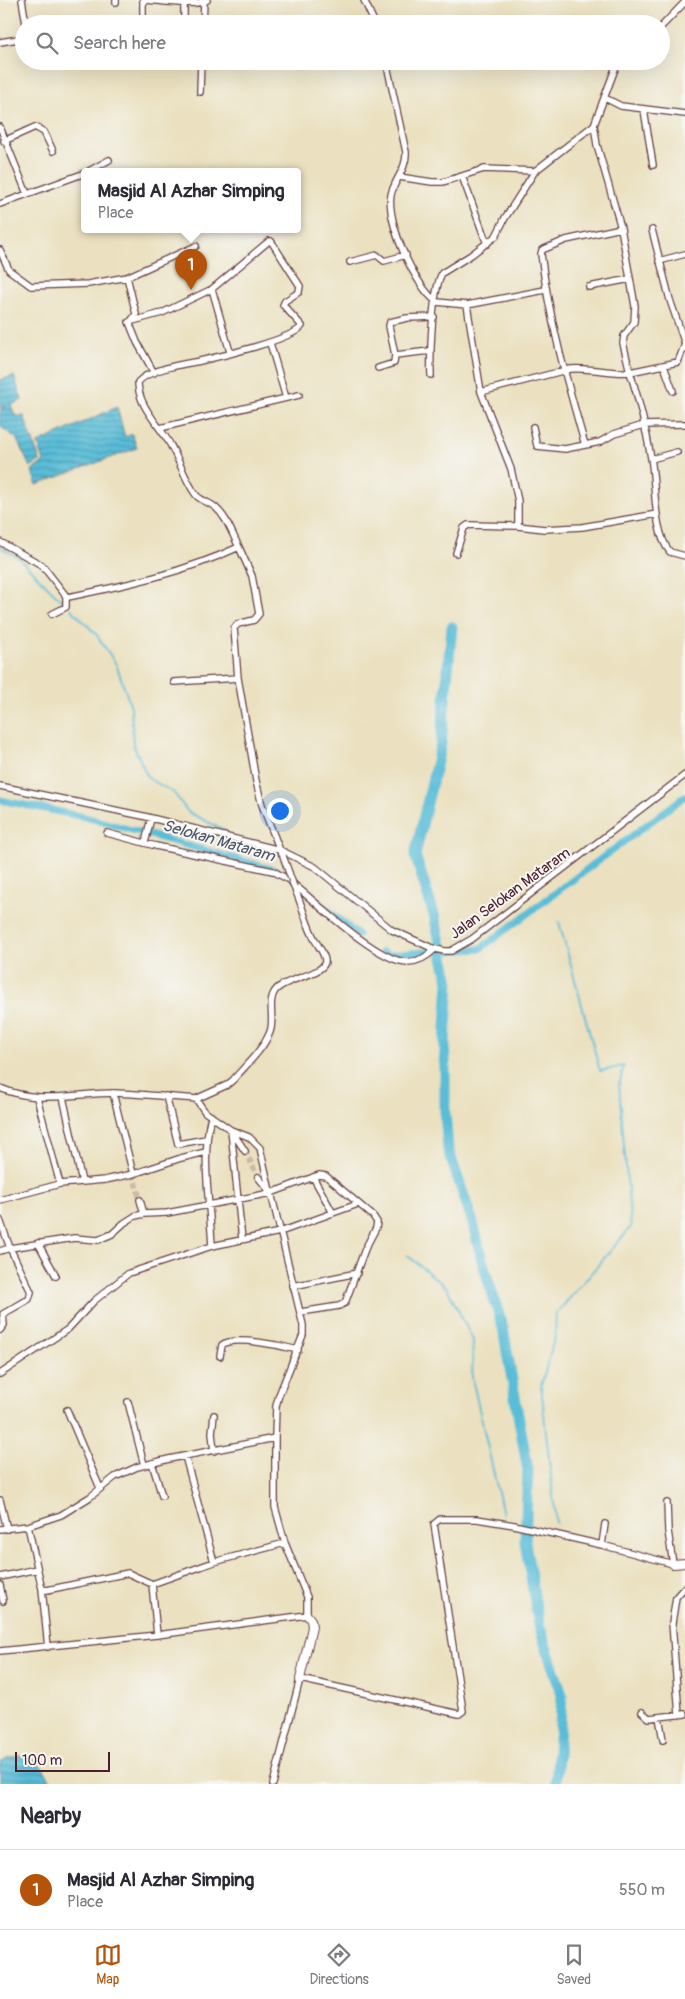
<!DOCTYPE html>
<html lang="en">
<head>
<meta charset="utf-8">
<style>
  body { margin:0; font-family:Pangolin,sans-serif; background:#f7f7f7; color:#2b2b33 }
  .scale { position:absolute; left:15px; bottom:12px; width:95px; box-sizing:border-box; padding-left:5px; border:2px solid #4a1f2b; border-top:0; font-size:14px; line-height:18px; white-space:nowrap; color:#4a1f2b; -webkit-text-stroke:4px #f6f6f2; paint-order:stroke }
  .you { position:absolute; left:279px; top:810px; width:18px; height:18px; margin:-12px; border:4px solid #fff; border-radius:50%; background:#1a73e8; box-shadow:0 0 0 8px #1a73e833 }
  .badge { display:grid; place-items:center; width:32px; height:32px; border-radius:50%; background:#b45309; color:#fff; font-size:16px; font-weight:700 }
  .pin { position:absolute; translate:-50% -41px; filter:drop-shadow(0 1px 2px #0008) }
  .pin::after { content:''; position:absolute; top:26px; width:18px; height:15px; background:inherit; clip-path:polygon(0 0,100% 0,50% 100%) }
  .popup { position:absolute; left:81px; top:168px; width:220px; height:65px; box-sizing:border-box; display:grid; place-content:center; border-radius:5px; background:#fff; filter:drop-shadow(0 1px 4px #0005); font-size:16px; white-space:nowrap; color:#7c7c81 }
  .popup b { font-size:19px; color:#2b2b33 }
  .popup::after { content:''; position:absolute; left:50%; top:100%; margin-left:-10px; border:10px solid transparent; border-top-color:#fff }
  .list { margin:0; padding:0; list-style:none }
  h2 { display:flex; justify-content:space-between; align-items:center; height:65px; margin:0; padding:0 20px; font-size:21px }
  h2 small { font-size:16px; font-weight:400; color:#7c7c81 }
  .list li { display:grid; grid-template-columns:32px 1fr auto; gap:15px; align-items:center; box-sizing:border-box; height:80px; padding:0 20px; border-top:1px solid #e1e1e2 }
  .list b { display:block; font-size:19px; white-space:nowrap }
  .list p { margin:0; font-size:16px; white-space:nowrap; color:#7c7c81 }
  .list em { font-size:16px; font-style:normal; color:#7c7c81 }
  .icon { flex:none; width:28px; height:28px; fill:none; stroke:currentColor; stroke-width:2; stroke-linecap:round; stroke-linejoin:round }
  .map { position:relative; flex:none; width:685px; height:1784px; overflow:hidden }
  .search { position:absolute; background:#fff; box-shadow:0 5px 20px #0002; left:15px; right:15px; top:15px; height:55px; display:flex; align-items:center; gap:12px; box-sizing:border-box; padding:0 18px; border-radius:28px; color:#7c7c81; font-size:19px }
  .sheet { height:145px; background:#fff }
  nav { display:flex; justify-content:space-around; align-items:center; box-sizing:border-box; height:70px; border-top:1px solid #e1e1e2; background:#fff; font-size:14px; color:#7c7c81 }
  nav a { display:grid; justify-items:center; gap:2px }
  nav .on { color:#b45309 }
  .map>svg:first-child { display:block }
  .water { fill:url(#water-rules); stroke:#526e82 }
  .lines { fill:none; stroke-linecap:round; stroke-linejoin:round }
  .stream { stroke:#5abdd8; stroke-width:2 }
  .canal { stroke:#5abdd8; stroke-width:7 }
  .river { stroke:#5abdd8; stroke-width:11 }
  .street-tunnel { stroke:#cbbaa2; stroke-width:5.5; stroke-dasharray:5.5 3; stroke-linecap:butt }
  .street-casing { stroke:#623c41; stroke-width:8 }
  .secondary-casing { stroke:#623c41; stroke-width:10 }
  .street { stroke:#fff; stroke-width:5.5 }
  .secondary { stroke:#fff; stroke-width:8 }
  .street-bridge-casing { stroke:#623c41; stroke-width:8; stroke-linecap:butt }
  .street-bridge { stroke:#fff; stroke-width:5.5 }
  .labels { text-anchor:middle; stroke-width:4; stroke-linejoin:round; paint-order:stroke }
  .street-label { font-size:15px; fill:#4a1f2b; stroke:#f6f6f2 }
  .water-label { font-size:16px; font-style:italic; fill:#505668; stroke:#f6f6f2 }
</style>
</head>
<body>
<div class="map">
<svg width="685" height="1784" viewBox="0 0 685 1784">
  <defs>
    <pattern id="water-rules" width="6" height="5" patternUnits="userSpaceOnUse" patternTransform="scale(1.25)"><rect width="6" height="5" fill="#5abdd8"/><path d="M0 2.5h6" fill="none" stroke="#4c99af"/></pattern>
  </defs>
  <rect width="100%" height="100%" fill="#f6f6f2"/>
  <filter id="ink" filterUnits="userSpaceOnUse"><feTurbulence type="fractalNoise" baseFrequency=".02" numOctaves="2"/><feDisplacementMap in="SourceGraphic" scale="10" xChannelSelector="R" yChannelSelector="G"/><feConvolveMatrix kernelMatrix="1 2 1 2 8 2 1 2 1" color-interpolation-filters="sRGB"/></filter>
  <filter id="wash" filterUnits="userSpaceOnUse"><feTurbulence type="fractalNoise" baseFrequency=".0096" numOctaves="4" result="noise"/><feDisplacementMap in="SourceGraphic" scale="20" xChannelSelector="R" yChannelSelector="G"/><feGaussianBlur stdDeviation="1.12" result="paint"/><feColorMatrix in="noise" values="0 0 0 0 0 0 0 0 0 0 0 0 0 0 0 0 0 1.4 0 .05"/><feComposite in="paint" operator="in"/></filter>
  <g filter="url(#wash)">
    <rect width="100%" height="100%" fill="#ebe1c0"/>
    <path class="water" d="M14 376 22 400 11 405 15 416H24L40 461 30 467 16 438 0 426V410L7 406 0 408V380Z
      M117 407 125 437 132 434 137 448 36 485 32 470 44 462 38 443Z
      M23 1755C37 1758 47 1771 52 1784H0V1763L7 1759Z"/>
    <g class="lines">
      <path class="stream" d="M0 547 19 558 63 602
        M71 609 96 634 116 664 131 707 133 744 148 778 174 793 188 812 226 831
        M407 1255 447 1288 473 1340 472 1378 503 1514
        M556 1523 541 1386 555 1336 556 1314 631 1227 619 1085 624 1066 600 1071 559 922"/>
      <path class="canal" d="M0 800 85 817 276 870
        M318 902 358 935
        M447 951 480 949 685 796
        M382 952 389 955 436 951"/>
      <path class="river" d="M442 950 434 915 415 855 441 744 452 627
        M443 957 449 982 445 1042V1112L448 1149 473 1223 482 1260 503 1328 519 1420 528 1470 525 1542 539 1625 562 1695 556 1784"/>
    </g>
  </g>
  <g filter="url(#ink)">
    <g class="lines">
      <path class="street-tunnel" d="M245 1151 258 1177
        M133 1174 140 1200"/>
      <g class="street-casing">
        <path id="street" d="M22 0 26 24
          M116 0V2
          M143 0V23
          M147 0C161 1 195 7 207 0
          M364 0 375 24
          M184 3V24
          M203 24 204 2
          M661 27 685 2
          M0 42 24 38
          M386 61 406 152C407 169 394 180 391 195 386 222 415 287 437 302L467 305 545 290
          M618 61 594 125 597 145 621 228 635 306 634 322 624 336 623 343 630 372 678 362 685 344
          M200 92 201 61
          M605 98 621 106 685 114
          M644 110 653 165
          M0 127 27 194
          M4 141 35 127 44 132 53 151
          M89 171 109 160
          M462 176 487 244
          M399 177 432 182H443L484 169 535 171
          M0 204 85 173
          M652 230 670 300 685 344
          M0 250 9 270 31 286 88 284 127 277 136 314 131 321
          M659 261 685 254
          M350 262 377 255 384 261 406 255
          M127 277 196 246
          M589 287 630 279
          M212 289 230 352
          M467 305 481 392 511 469 518 501V526
          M129 322 162 313 212 289 269 241H271L300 286 299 292 285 301 283 305 302 326C294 339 218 357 200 361 184 364 149 369 138 382 138 407 160 425 171 446 180 462 185 480 196 495 201 501 209 502 215 507 227 517 232 534 239 547
          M129 322 137 342 154 373
          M270 343 286 398
          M395 355 430 351
          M664 366 673 391
          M378 368 394 363 395 355 389 326 390 322 407 318 434 317
          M431 375C430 352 432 292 442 273L471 255 496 236 505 218 535 171 594 125
          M481 392 570 369C591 367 610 374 630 372 639 400 646 429 651 458 656 485 653 532 670 552L685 556
          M533 427 537 446 565 449 600 442 614 434 644 425 684 424
          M160 428 299 395
          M585 445C567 382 549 319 541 254L542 250 566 240 621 228
          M651 459 677 452
          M0 542 42 565 66 596 68 597C127 585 185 572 239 547L252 576 259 614 254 620 238 624 234 628 238 678 256 781 262 805 281 853
          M456 553 464 528 468 525 518 526 544 529 582 527 657 514
          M52 614 66 607V596
          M174 682 238 678
          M0 786 143 816 280 850 315 867 392 930 432 948 444 951H451L472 939 685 775
          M107 833 156 846 273 871 289 880C313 900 379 963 408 962 419 962 428 956 435 949
          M145 843 151 818
          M0 1088C40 1105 74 1093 115 1093 142 1094 169 1097 196 1099L205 1112 231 1130 245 1151
          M166 1096 178 1144 206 1139
          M63 1097 82 1182
          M196 1099 227 1085 233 1080C245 1066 263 1050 270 1032 275 1019 267 1002 275 991 284 978 325 975 325 961 325 954 318 946 315 940 306 924 302 904 294 887
          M211 1116C201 1156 210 1205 212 1246
          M133 1174 181 1158 206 1152
          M313 1177 333 1213
          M60 1184 105 1180 133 1174 113 1093
          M0 1200 60 1184 37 1098
          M140 1200 144 1214
          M0 1220 10 1248 74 1238 98 1240 112 1234 124 1223 135 1216 144 1214 167 1213 271 1193 319 1175 326 1176 373 1216 377 1222 376 1228 365 1249 345 1303 339 1306 301 1312
          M242 1240 231 1130 249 1137 260 1148 270 1191
          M38 1243 56 1276
          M0 1251 10 1248 31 1292 29 1299 3 1314 4 1325 0 1330
          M293 1286 357 1273
          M220 1356 222 1345C233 1335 283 1346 298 1350
          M0 1374 68 1329 94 1301 129 1273 212 1246 280 1232 358 1204
          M128 1402 144 1465
          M67 1410 100 1488
          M214 1415 212 1433 214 1451
          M185 1456 214 1562
          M152 1463 162 1496
          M0 1500 7 1529
          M28 1526 42 1589 48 1647
          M0 1529 28 1526 61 1515 90 1497 115 1477 137 1467 169 1459 275 1438
          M602 1545 605 1524
          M0 1577 37 1569
          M152 1584 157 1635
          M0 1585 3 1601
          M42 1589 47 1590 128 1573 152 1584 214 1562 285 1543
          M0 1651 157 1635 307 1615V1597L285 1543 275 1507V1438L276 1406 279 1395 303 1335V1325L271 1193 258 1177
          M642 1712 649 1718 685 1714
          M679 1715 672 1623 676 1597 685 1587
          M659 1717 663 1740
          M273 1784 300 1679 459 1714 463 1711 434 1524 440 1519H477L514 1525 602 1545 673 1564 668 1531 667 1503"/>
      </g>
      <g class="secondary-casing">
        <path id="secondary" d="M673 1564 685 1563
          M300 1679 312 1627 311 1620 307 1615"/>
      </g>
      <use href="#street" class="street"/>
      <use href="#secondary" class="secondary"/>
      <g class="street-bridge-casing">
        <path id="street-bridge" d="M283 856 294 887"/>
      </g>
      <use href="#street-bridge" class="street-bridge"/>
    </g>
  </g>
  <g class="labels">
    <g class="street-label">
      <text transform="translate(510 893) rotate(-36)" y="5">Jalan Selokan Mataram</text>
    </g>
    <g class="water-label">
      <text transform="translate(219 840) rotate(16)" y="6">Selokan Mataram</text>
    </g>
  </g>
</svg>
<div class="scale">100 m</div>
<div class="you"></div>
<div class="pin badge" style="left:191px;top:290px">1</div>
<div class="popup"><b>Masjid Al Azhar Simping</b>Place</div>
<div class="search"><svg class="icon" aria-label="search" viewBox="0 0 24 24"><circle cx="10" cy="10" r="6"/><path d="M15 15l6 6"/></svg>Search here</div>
</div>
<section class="sheet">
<h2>Nearby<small></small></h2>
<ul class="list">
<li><span class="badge">1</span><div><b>Masjid Al Azhar Simping</b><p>Place</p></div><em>550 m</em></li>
</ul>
</section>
<nav>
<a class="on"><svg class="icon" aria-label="map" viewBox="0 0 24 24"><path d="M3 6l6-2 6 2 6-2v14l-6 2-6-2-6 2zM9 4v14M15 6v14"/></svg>Map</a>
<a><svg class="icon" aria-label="directions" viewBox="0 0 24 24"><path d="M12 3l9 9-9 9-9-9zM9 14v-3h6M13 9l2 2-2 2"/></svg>Directions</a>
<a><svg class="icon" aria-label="saved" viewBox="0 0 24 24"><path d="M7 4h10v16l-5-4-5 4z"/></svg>Saved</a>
</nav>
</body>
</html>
